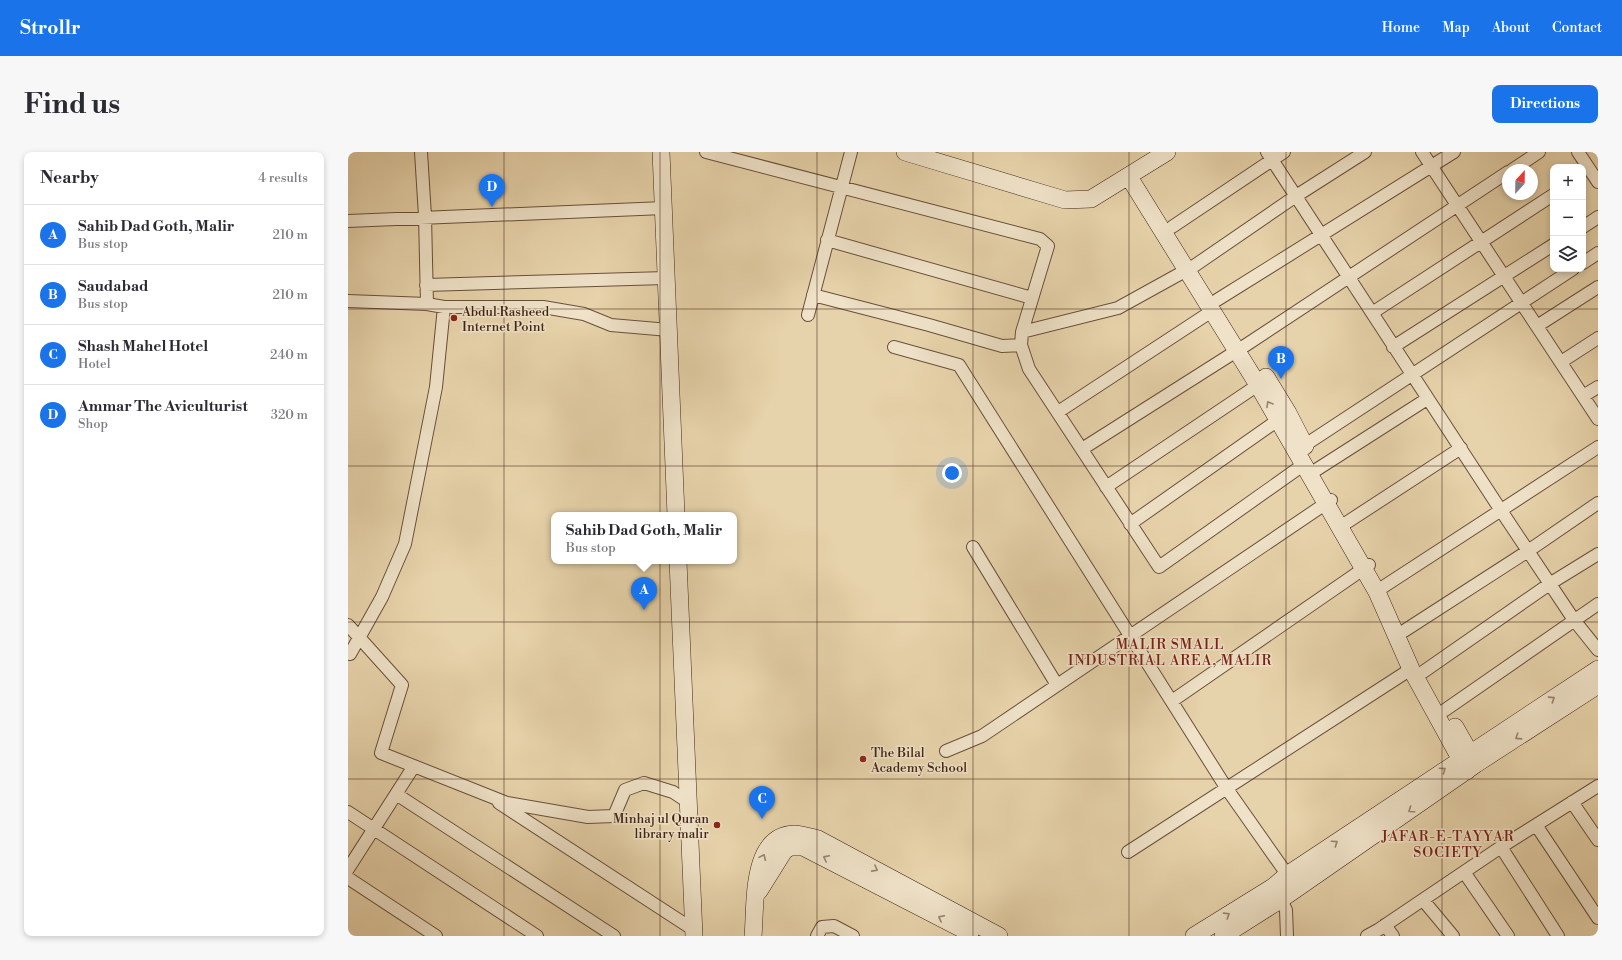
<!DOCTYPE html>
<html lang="en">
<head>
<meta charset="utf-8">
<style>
  body { margin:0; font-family:"Libre Bodoni",serif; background:#f7f7f7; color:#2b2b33 }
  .controls { position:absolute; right:12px; top:12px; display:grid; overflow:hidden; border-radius:8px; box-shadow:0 2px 6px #0003 }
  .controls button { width:36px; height:36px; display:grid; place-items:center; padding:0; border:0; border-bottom:1px solid #e1e1e2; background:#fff; color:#2b2b33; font:20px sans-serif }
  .compass { position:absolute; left:1154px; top:12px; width:36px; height:36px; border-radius:50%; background:#fff; box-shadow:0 2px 6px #0003; rotate:22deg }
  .you { position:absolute; left:604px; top:321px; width:14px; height:14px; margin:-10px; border:3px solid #fff; border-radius:50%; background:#1a73e8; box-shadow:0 0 0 6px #1a73e833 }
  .badge { display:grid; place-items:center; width:26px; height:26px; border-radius:50%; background:#1a73e8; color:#fff; font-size:13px; font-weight:700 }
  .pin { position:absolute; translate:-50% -33px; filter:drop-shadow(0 1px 2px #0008) }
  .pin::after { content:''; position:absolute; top:21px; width:14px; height:12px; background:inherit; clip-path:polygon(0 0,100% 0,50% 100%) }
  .popup { position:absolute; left:203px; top:360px; width:186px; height:52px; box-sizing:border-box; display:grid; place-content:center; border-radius:8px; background:#fff; filter:drop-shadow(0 1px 3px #0005); font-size:13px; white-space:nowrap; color:#7c7c81 }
  .popup b { font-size:15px; color:#2b2b33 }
  .popup::after { content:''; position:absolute; left:50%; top:100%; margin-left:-8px; border:8px solid transparent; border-top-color:#fff }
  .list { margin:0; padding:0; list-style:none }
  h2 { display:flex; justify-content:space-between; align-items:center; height:52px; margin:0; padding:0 16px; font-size:17px }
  h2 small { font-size:13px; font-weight:400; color:#7c7c81 }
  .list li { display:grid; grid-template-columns:26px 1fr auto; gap:12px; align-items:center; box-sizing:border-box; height:60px; padding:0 16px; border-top:1px solid #e1e1e2 }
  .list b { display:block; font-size:15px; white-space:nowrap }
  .list p { margin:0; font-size:13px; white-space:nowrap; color:#7c7c81 }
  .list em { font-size:13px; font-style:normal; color:#7c7c81 }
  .icon { flex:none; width:22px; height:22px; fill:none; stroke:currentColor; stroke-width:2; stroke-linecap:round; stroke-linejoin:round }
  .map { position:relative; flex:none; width:1250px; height:784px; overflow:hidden; border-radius:8px }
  header { display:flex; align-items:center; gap:24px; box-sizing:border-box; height:56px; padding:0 20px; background:#1a73e8; color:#fff }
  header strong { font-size:19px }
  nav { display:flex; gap:22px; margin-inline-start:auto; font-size:14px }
  .intro { display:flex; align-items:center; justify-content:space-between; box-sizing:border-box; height:96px; padding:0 24px }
  h1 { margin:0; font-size:28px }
  .button { padding:10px 18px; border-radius:8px; background:#1a73e8; color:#fff; font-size:14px; font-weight:700 }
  main { display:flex; gap:24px; padding:0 24px }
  aside { flex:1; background:#fff; border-radius:8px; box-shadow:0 2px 6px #0003 }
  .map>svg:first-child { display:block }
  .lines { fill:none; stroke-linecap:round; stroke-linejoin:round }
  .street-casing { stroke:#6a503b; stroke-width:14 }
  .secondary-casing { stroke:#412416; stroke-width:18 }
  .street { stroke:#efe2c8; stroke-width:12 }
  .secondary { stroke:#efe2c8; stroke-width:17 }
  .oneway { stroke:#98836f }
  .grid { fill:none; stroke:#412416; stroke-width:1; stroke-opacity:0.55 }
  .poi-dot { fill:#8f2418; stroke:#efe2c8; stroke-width:1.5 }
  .labels { text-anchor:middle; stroke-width:3; stroke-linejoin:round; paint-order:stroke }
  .poi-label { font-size:13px; fill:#412416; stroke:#efe2c8; text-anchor:start }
  .neighbourhood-label { font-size:14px; letter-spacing:1px; fill:#7a1f14; stroke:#efe2c8 }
</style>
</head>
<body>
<header>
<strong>Strollr</strong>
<nav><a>Home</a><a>Map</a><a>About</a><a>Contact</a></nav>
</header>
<div class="intro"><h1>Find us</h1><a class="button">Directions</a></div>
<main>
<aside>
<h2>Nearby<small>4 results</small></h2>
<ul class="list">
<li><span class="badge">A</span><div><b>Sahib Dad Goth, Malir</b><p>Bus stop</p></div><em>210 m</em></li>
<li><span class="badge">B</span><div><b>Saudabad</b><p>Bus stop</p></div><em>210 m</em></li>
<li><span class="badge">C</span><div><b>Shash Mahel Hotel</b><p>Hotel</p></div><em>240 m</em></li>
<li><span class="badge">D</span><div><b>Ammar The Aviculturist</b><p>Shop</p></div><em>320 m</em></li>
</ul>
</aside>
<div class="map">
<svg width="1250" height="784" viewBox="0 0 1250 784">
  <rect width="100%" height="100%" fill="#e7d3ab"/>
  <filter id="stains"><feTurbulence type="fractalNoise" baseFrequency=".005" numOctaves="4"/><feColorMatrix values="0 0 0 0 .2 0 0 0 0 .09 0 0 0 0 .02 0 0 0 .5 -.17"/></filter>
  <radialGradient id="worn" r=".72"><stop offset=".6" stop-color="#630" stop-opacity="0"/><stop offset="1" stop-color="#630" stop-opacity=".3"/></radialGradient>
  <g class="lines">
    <g class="street-casing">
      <path id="street" d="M73 0 77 64 79 152
        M358 0 692 87 700 94 674 180 673 193 681 217 811 415 955 313
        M919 0 1152 357 1226 468 1250 498
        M1074 0 1250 267
        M1230 0 1250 30
        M1164 18 1191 0
        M0 69 316 56
        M824 75 936 0
        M1235 75 1250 65
        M479 88 684 146
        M1235 111 1250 101
        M78 133 318 126
        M465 143 581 173 654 194 673 193
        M869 148 1106 0
        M0 149 79 152 96 155H195L236 162 263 173 321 178
        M1024 161 1205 43
        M460 163 503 0
        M1189 174 1250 135
        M674 180 770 156 846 114 948 44 1017 0
        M546 195 611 213 879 637 943 728
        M1045 195 1205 93
        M1213 210 1250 186
        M1235 244 1250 235
        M710 260 864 159
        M957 293 1225 117
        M734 297 898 193 1160 20
        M968 318 1079 247
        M758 335 910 233
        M998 371 1113 296
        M782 372 930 268
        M625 395 709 533
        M1035 435 1250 295
        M0 473 54 533 33 601 159 651 240 665 266 664 277 638 296 631 325 640 340 650
        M1056 479 1180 399 1250 351
        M2 502 34 445 57 392 88 235 96 155
        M1075 520 1203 431 1250 402
        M824 549 1021 413
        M1097 558 1250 452
        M598 599 634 584 983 348
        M48 642 266 784
        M1224 650 1250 688
        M151 651 346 778
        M0 660 189 784
        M1188 673 1250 766
        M1153 695 1210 784
        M780 700 1063 517
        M0 717 66 614
        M1116 720 1160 784
        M0 726 88 784
        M929 741 938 758 939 784
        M1075 748 1105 784
        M1037 773 1045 784
        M469 784 474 775 486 774 505 784
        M1019 784 1030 778 1153 695 1250 634"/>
    </g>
    <g class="secondary-casing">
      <path id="secondary" d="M313 0 328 363
        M557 0 717 48 743 47 819 0
        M781 25 910 233 1029 440 1063 517 1119 619
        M918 225 940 261 957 294
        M330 409 346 784
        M1107 575 1128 612
        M411 739 436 699 442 695H455L622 781
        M405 784C408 753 402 684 446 682 453 682 462 685 470 687L651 784
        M846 784 925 735 939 723 1250 517
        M875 784 932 748 1128 612 1250 533"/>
    </g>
    <use href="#street" class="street"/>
    <use href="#secondary" class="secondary"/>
  </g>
  <defs><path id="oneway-chevron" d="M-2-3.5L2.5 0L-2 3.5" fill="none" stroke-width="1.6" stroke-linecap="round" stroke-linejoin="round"/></defs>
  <g class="oneway">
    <use href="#oneway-chevron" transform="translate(921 252) rotate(-120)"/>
    <use href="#oneway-chevron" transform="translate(1204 547) rotate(-33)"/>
    <use href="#oneway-chevron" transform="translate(1170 585) rotate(147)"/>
    <use href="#oneway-chevron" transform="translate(1095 618) rotate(-34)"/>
    <use href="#oneway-chevron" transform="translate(1063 658) rotate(145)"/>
    <use href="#oneway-chevron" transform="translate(987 691) rotate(-34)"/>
    <use href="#oneway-chevron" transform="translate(415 705) rotate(-66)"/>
    <use href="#oneway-chevron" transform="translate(478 706) rotate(-153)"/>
    <use href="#oneway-chevron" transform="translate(527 717) rotate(28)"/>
    <use href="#oneway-chevron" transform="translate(879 763) rotate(-32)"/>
    <use href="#oneway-chevron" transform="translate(593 766) rotate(-153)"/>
  </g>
  <path class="grid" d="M156 0V784M312 0V784M469 0V784M625 0V784M781 0V784M938 0V784M1094 0V784M0 157H1250M0 314H1250M0 470H1250M0 627H1250"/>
  <g class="poi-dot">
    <circle cx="106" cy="166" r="4"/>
    <circle cx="515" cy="607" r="4"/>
    <circle cx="369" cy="673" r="4"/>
  </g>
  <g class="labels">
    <g class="poi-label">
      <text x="114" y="164">Abdul Rasheed<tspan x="114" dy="15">Internet Point</tspan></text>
      <text x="523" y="605">The Bilal<tspan x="523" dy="15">Academy School</tspan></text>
      <text x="361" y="671" text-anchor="end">Minhaj ul Quran<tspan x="361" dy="15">library malir</tspan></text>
    </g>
    <g class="neighbourhood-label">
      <text x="822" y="497">MALIR SMALL<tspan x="822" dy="16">INDUSTRIAL AREA, MALIR</tspan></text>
      <text x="1100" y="689">JAFAR-E-TAYYAR<tspan x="1100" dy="16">SOCIETY</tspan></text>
    </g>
  </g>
  <rect width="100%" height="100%" filter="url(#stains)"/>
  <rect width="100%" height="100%" fill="url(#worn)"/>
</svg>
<div class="controls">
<button>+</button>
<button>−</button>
<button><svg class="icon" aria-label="layers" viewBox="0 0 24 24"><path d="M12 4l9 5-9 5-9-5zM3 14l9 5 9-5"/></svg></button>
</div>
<svg class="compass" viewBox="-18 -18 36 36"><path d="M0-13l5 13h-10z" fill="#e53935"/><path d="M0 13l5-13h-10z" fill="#7c7c81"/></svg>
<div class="you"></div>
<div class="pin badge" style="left:296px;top:458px">A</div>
<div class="popup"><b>Sahib Dad Goth, Malir</b>Bus stop</div>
<div class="pin badge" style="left:933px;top:227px">B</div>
<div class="pin badge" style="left:414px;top:667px">C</div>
<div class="pin badge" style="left:144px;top:55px">D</div>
</div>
</main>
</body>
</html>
